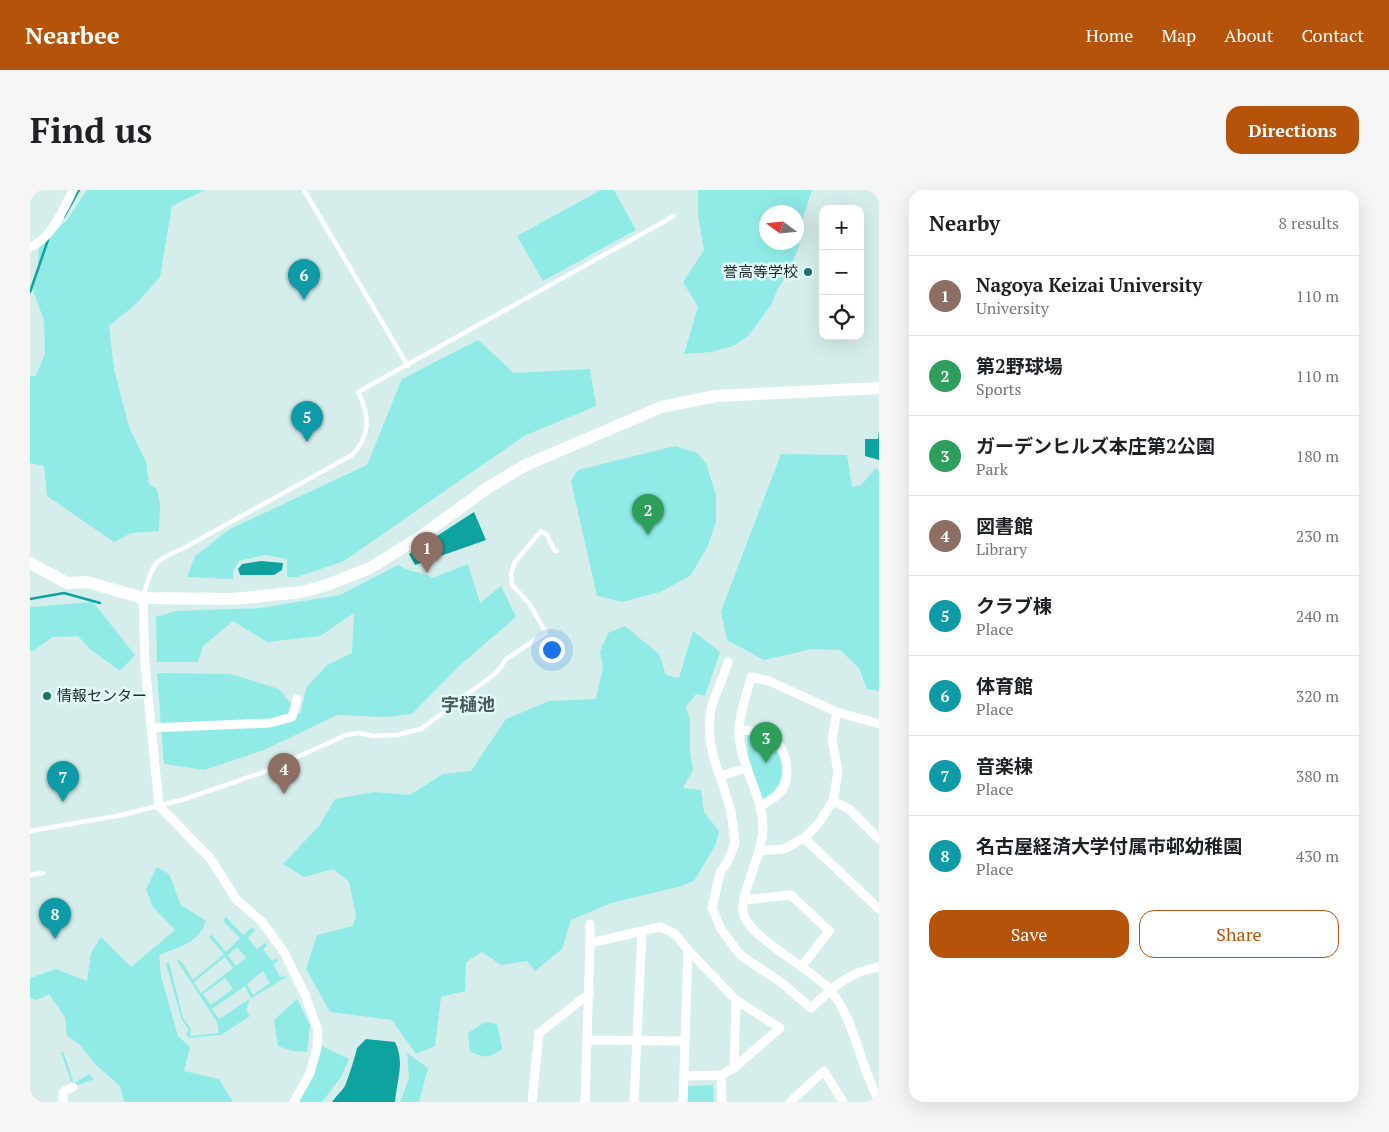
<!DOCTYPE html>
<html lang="en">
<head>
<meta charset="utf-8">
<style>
  body { margin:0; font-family:"PT Serif","Noto Sans JP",serif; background:#f6f6f6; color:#202124 }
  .controls { position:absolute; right:15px; top:15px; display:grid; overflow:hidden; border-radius:10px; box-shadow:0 5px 20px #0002 }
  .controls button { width:45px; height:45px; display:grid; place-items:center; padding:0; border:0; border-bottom:1px solid #e0e0e0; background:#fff; color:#202124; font:25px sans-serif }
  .compass { position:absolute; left:729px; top:15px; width:45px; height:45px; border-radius:50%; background:#fff; box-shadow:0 5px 20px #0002; rotate:285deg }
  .you { position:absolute; left:521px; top:459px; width:18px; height:18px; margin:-12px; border:4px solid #fff; border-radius:50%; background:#1a73e8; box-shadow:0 0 0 8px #1a73e833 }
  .badge { display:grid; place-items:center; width:32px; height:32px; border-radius:50%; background:#b45309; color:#fff; font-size:16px; font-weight:700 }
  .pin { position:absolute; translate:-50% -41px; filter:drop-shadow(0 1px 2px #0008) }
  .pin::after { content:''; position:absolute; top:26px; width:18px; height:15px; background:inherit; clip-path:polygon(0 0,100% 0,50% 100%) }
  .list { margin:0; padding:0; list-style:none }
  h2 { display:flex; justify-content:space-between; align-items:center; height:65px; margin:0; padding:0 20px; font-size:21px }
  h2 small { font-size:16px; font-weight:400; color:#757577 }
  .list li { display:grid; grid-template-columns:32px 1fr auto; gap:15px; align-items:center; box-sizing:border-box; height:80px; padding:0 20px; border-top:1px solid #e0e0e0 }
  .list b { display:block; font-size:19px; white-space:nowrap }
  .list p { margin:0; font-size:16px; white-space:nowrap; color:#757577 }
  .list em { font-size:16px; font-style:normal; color:#757577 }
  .actions { display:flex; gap:10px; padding:15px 20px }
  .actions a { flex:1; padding:11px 0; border:1px solid #b45309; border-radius:15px; text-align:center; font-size:18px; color:#b45309 }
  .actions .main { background:#b45309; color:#fff }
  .icon { flex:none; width:28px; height:28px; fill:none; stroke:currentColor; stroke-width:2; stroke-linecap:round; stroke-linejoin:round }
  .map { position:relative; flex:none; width:849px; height:912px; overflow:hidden; border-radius:15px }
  header { display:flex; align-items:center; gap:30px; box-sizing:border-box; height:70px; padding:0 25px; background:#b45309; color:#fff }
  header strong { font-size:24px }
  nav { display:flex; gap:28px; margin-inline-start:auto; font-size:18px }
  .intro { display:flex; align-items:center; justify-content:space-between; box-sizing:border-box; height:120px; padding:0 30px }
  h1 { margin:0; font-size:35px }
  .button { padding:12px 22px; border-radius:15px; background:#b45309; color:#fff; font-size:18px; font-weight:700 }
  main { display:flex; gap:30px; padding:0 30px }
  aside { flex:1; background:#fff; border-radius:15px; box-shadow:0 5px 20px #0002 }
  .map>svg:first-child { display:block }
  .green { fill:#90ebe6; fill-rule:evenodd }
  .water { fill:#0ea39f }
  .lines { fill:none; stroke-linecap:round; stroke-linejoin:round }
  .stream { stroke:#0ea39f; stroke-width:2.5 }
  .lane { stroke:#fff; stroke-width:4.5 }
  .street { stroke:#fff; stroke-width:9 }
  .secondary { stroke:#fff; stroke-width:12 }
  .poi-dot { fill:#226d6b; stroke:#e2fbfa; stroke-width:2 }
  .labels { text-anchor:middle; stroke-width:5; stroke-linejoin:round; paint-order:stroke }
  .poi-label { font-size:15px; fill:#1c2625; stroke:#e2fbfa; text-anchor:end }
  .quarter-label { font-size:18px; font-weight:bold; fill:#475c5b; stroke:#e2fbfa }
</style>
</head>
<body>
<header>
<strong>Nearbee</strong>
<nav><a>Home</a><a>Map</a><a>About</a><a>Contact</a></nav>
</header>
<div class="intro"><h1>Find us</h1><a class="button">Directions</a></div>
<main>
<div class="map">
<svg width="849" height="912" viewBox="0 0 849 912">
  <rect width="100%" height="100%" fill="#d5eeec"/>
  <path class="green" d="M57 0H175L142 16 130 87 106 114 79 136 84 179 99 237 116 272 119 294 127 299 130 315 129 341 101 343 84 352 17 306 14 276 0 273V186H6L15 163 14 130 2 98 8 75 9 56 36 31Z
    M571 0H584L606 40 513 91 487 46Z
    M668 0H782L771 34 769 56 758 84 748 98 741 115 718 146 703 156 681 162 654 164 668 117 653 92 674 60 668 25ZM736 22H766V52H736Z
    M448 150 484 183 560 179 566 216 494 246 314 371 267 387H257V369L235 365 209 371 203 381V389L157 387 165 366 200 339 337 275 372 189Z
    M645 256 667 263 676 273 686 305V332L677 358 660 386 630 402 592 412 567 406 541 291 548 280Z
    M751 264 817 265 822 297 831 295 846 278 849 281V501L837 499 829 478 810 460 782 459 734 470 697 450 691 421Z
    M438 374 450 413 471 396 486 427 429 476 382 524 356 527 307 525 234 560 174 580 134 574 127 483 201 484 249 499 270 525 276 498 297 475 322 463 324 423 290 446 237 452 203 431 173 456 168 472H127L126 427 146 421 231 418 310 405 368 375C382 384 388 380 403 388Z
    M63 412 105 465 90 481 60 459 48 446 23 447 3 461H0V417Z
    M595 436 629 464 636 485 649 488 663 441 690 462 675 506 666 504 656 517 660 530V560L663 580 653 598 671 600 674 622 689 641 686 654 664 691 648 697 581 713 541 730 532 759 505 781 497 771 471 775 452 762 436 772 435 801 411 807 405 856 386 864 362 830 300 822 276 779 287 745 323 736 326 726 319 692 304 679 274 687 253 674 289 636 305 609 344 602 380 605 413 584 441 581 476 529 519 511 566 509 573 477 570 462 578 443Z
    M717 543C725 545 735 547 742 553 761 571 753 600 731 611L718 564Z
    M127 677 139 684 151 715 176 731C169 753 149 757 129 765L131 786 148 846 160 857 154 881 189 889 203 912H94L90 896 66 875 49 854 37 846 35 827 19 804 7 810 0 808V788L26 779 57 791 61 763 71 747 101 777 145 740 123 717 116 699Z
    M196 727 213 745 222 737 225 740 218 748 227 759 235 753 237 756 233 759 242 771 247 768 248 771 243 774 250 787 258 786 220 809 216 819 220 826 191 845 159 848 156 844 159 840 152 830 136 774 139 772 153 828 161 839 160 846 189 843 187 832 146 769 152 772 163 790 194 764 179 747 181 744 196 762 210 748 193 731ZM207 757 216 768 206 776 198 765ZM195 767 203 778 171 803 164 792ZM233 781 240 793 223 805 217 794ZM195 788 203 799 181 815 173 804ZM215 796 221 808 189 829 182 819Z
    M267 809 280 835 277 862 262 861 248 856 244 830Z
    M455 832 467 834 472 859C460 868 453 869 440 861L438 843Z
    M292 856 319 869 311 887 292 912H264L287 858Z
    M33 861 44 893 59 884 64 889 43 897 31 862Z
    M377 863 398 878 389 912H370L379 888Z
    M683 895 684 912H657L658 896Z"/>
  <path class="water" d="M849 241V270L835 266V249H848Z
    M444 322 456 350 385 375 379 364Z
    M231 371 253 373 252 380 244 385H210L208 379 212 374Z
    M336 849 365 852C375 872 367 890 365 912H302C306 906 311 902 315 896 318 889 326 864 327 858Z"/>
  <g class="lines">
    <path class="stream" d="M34 27 49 0
      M0 102 18 50
      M0 409 34 403 70 413"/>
    <path class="lane" d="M274 0 378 176
      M113 407C123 374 122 371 154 358L322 265C341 246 340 225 328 202L644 26
      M0 641 92 625 155 609 234 582 316 545 329 543 343 546 367 545 391 539 454 492 468 481 476 469 516 443 499 413 482 395 481 384 485 372 511 341 517 345 524 360 527 361
      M0 685 13 683"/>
    <path class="street" d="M0 57C21 50 34 18 43 0
      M113 408 115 474 129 616 180 668 206 709 232 732 254 762 275 805 288 840 287 858 280 883 264 912
      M849 534 807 522 739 491 721 487C717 503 710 522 709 539 708 573 733 604 733 638 733 664 710 704 713 722 717 747 781 778 800 800 826 831 829 875 849 910
      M121 538 240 533 262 527 267 509
      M709 539C720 541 730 542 740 547 756 556 762 585 752 600 746 607 738 612 730 616
      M717 578 690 586 701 621 705 653 698 671 690 683 682 718 691 739 710 765 752 793 781 818C804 797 816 783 849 777
      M690 586C680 561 675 534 684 509 689 497 694 485 698 472
      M803 611 819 619 849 649
      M774 648 849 719
      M730 661 754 659 774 648 788 634 803 611 808 582 802 549 807 522
      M714 710 761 705 799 741 772 776
      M560 734V753
      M558 850 654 851
      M704 878 706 810
      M654 886 691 885
      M33 912V902L43 897
      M502 912 509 843 560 803
      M555 912 560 753 630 737 637 740 645 744 658 760 706 810 750 838 704 878 691 885 692 912
      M604 912 612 741
      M653 912 658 760
      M760 912 794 881 813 912"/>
    <path class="secondary" d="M0 373 37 393 57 392 113 408 203 409 272 402 297 395 340 378 387 349 459 297 494 276 631 217 686 206 849 198"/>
  </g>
  <g class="poi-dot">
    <circle cx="778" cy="82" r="5"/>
    <circle cx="17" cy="506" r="5"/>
  </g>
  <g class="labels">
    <g class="poi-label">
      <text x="768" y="87">誉高等学校</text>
      <text x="27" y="511" text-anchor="start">情報センター</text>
    </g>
    <g class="quarter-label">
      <text x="438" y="521">字樋池</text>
    </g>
  </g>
</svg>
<div class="controls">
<button>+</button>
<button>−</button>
<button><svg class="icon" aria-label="locate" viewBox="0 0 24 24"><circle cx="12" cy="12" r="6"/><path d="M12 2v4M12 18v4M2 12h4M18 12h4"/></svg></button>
</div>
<svg class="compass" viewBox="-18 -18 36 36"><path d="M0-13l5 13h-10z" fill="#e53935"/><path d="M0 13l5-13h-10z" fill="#757577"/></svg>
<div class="you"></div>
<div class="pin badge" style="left:397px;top:383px;background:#8d6e63">1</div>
<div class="pin badge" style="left:618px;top:345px;background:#2e9e5b">2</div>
<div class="pin badge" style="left:736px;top:573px;background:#2e9e5b">3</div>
<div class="pin badge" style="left:254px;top:604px;background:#8d6e63">4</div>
<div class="pin badge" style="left:277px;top:252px;background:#0f9aa8">5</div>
<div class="pin badge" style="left:274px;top:110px;background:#0f9aa8">6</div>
<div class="pin badge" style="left:33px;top:612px;background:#0f9aa8">7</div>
<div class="pin badge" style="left:25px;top:749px;background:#0f9aa8">8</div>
</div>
<aside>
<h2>Nearby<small>8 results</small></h2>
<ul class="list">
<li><span class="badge" style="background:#8d6e63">1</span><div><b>Nagoya Keizai University</b><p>University</p></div><em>110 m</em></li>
<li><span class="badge" style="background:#2e9e5b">2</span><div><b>第2野球場</b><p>Sports</p></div><em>110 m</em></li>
<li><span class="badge" style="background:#2e9e5b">3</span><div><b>ガーデンヒルズ本庄第2公園</b><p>Park</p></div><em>180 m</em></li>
<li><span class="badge" style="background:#8d6e63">4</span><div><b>図書館</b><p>Library</p></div><em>230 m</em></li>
<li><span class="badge" style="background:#0f9aa8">5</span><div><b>クラブ棟</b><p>Place</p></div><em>240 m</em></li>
<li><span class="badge" style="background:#0f9aa8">6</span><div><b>体育館</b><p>Place</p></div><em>320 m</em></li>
<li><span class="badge" style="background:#0f9aa8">7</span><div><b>音楽棟</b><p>Place</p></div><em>380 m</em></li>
<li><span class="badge" style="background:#0f9aa8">8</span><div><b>名古屋経済大学付属市邨幼稚園</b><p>Place</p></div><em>430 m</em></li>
</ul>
<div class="actions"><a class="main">Save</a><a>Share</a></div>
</aside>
</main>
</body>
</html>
